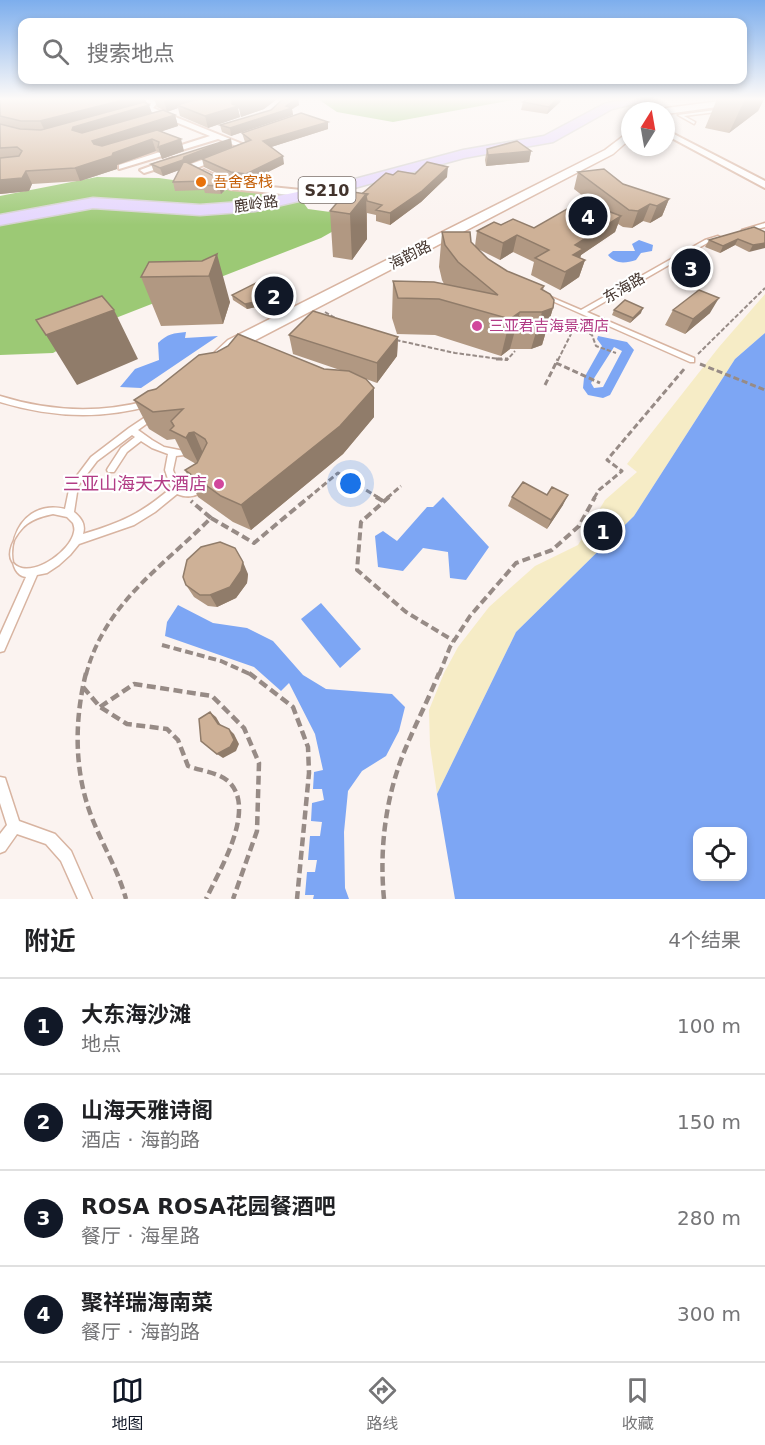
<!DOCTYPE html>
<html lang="zh">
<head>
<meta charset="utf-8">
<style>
  body { margin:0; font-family:"DejaVu Sans","Noto Sans SC",sans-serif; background:#f6f6f6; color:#202124 }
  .controls { position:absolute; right:18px; bottom:18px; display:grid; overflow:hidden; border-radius:12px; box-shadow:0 3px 9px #0003 }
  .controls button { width:54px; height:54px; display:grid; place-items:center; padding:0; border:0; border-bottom:2px solid #e0e0e0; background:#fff; color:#202124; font:30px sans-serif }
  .compass { position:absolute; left:621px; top:102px; width:54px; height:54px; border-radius:50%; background:#fff; box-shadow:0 3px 9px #0003; rotate:11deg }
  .you { position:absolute; left:351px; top:484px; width:21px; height:21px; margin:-15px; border:4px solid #fff; border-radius:50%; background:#1a73e8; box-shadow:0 0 0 9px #1a73e833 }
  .badge { display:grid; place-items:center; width:39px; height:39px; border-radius:50%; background:#111827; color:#fff; font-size:20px; font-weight:700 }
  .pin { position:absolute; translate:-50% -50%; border:3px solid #fff; box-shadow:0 2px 6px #0006 }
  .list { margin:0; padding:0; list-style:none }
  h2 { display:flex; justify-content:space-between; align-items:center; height:78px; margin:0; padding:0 24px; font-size:26px }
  h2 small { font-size:20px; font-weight:400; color:#757577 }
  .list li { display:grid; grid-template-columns:39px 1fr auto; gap:18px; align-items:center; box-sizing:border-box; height:96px; padding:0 24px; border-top:2px solid #e0e0e0 }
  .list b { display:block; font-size:22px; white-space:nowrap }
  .list p { margin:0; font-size:20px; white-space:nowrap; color:#757577 }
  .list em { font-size:20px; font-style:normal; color:#757577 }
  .icon { flex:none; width:33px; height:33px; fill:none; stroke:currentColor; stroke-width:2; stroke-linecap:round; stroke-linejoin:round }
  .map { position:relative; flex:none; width:765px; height:899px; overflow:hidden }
  .search { position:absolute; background:#fff; box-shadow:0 3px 9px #0003; left:18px; right:18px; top:18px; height:66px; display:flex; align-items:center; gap:15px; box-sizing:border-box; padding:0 21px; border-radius:12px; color:#757577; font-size:22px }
  .sheet { height:462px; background:#fff }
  nav { display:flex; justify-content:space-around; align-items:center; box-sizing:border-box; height:84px; border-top:2px solid #e0e0e0; background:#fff; font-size:16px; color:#757577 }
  nav a { display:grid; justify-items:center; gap:3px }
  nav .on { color:#111827 }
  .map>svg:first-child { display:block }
  .forest { fill:#9cc975 }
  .sand { fill:#f6ecc6 }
  .water { fill:#7da6f4; fill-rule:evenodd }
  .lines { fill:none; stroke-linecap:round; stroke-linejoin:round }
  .service-casing { stroke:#d8b4a1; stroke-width:3 }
  .minor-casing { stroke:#d8b4a1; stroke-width:4 }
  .tertiary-casing { stroke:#d8b4a1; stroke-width:3 }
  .primary-casing { stroke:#d5d2d1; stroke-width:3 }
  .path-far3 { stroke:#978b86; stroke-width:2; stroke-dasharray:4.5 2; stroke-linecap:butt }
  .path-far2 { stroke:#978b86; stroke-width:3; stroke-dasharray:6 3; stroke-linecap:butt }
  .path-far1 { stroke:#978b86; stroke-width:4; stroke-dasharray:8 4; stroke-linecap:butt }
  .path { stroke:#978b86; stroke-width:4.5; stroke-dasharray:9 4.5; stroke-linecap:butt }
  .service { fill:#fff; fill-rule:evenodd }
  .minor { fill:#fff; fill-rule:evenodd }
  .tertiary { fill:#fff; fill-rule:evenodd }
  .primary { fill:#e5d6fe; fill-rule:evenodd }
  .wall { fill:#b19882 }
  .shaded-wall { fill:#907c6a }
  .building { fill:#ceb197; stroke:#907c6a; stroke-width:1.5 }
  .food-dot { fill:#e8710a; stroke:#fff; stroke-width:2 }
  .hotel-dot { fill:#d1479c; stroke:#fff; stroke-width:2 }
  .labels { text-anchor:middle; stroke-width:4.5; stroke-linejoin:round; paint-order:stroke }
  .far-food-label { font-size:15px; fill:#c56008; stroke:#fff; text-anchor:start }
  .far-street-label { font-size:15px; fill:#42332c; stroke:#fff }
  .far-hotel-label { font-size:15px; fill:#b23c85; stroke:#fff; text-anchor:start }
  .shield { fill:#fff; stroke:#7b706b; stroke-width:1.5 }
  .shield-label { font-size:16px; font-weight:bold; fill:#42332c }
  .hotel-label { font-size:18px; fill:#b23c85; stroke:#fff; text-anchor:end }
</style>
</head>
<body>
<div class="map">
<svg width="765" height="899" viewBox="0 0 765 899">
  <rect width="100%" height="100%" fill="#fbf3f0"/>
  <path class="forest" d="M318 99H518L393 122 337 112Z
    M97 177 159 178 300 198 308 209 360 216 321 238 108 321 53 353 0 355V196Z"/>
  <path class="sand" d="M765 294V333L735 359 634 516 516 632 437 794 430 746 429 710 444 673 458 647 489 607 535 566 578 545 605 500 637 472 627 464 719 347Z"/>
  <path class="water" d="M639 240 653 245 652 251 641 253 636 260C626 263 616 265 608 255L613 251H635L632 244Z
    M186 332 185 338 218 336 141 388 120 387 135 369 159 360 158 343C167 334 174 333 186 332Z
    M765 333V899H455L437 794 516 632 634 516 735 359ZM698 832H742V876H698Z
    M598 336 627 342 634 350 610 395 603 398 588 395 583 388 584 378 602 346 597 339ZM614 347 622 351 603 387 594 388 591 383Z
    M443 497 489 547 466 580 450 578 448 552 423 548 403 571 378 567 375 536 383 531 397 541 427 507H433Z
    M321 603 361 649 340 668 301 619Z
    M178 605 213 623 247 628 273 641 303 675 326 689 392 694 405 707 399 731 386 756 362 771 348 791 344 832 345 888 349 899H313L314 895H305L307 872H315L317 860H308L310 836H320L322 822 311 821 312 803 324 800 322 789H313L314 772 323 770 315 734 289 683 281 691 254 667 165 636 167 622Z"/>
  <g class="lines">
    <g class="service-casing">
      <path id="service" d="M723 109 724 111 684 116 695 122 694 124 678 115Z
        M765 223V227L745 232 742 230Z
        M718 236 720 237V239L709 242 587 312 694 358V362H690L541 296 544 294 546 295 581 310 705 240Z
        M0 396C48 411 97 414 146 401L150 404 149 406C99 420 49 417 0 402Z
        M153 412 157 415 156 417 138 430 152 440 164 447 184 451 185 453 184 455 176 456 173 470 179 486 184 489 190 490 204 481 207 482 208 485C200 496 189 499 177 494L155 512 134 525 79 544 70 555 59 565 47 573 37 575 4 651 0 652V635L26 577C0 575 9 496 65 509L70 485 91 457 129 428ZM132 435 135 437 121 448 108 468 107 470 108 472H114L127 452 141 441 152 448 168 454 165 470 171 488C141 514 120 523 83 534 86 524 81 518 74 512L78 486 97 461ZM53 514 67 517 73 523C74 526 75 529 74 532 71 550 37 575 19 567 0 559 16 532 27 524 35 518 44 516 53 514Z
        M0 777 5 778 19 821 55 834 71 851 92 899H78L61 861 46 844 17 834 5 851 0 853V834L7 825 0 803Z"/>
    </g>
    <g class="minor-casing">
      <path id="minor" d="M154 100 159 101 153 108 250 147 194 169H188V165L239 147 218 139 119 169V165L210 136 146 110Z
        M666 130 765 181V188L666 135Z
        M173 158 176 159V163L144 173 140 170Z
        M204 170 232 183 311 191 316 194 311 197 230 189 201 175 200 173Z"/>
    </g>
    <g class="tertiary-casing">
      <path id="tertiary" d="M139 99H184C174 105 149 106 139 99Z
        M736 99H758L754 102 666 114V111H661L666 108Z
        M630 131V139L613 154 240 348 230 356H218L215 352 228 340 605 150Z"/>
    </g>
    <g class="primary-casing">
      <path id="primary" d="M626 99H648L646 101 612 109 553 142 464 158 347 190 255 211 200 215 93 208 0 225V215L93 198 200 205 255 201 340 183 463 150 544 136 604 104Z"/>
    </g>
    <path class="path-far3" d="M325 312 337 319
      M546 323 575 326 592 335 596 346 616 353
      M396 340 455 353 507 360 515 351
      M698 354 765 288
      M558 360 575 326 584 322"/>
    <path class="path-far2" d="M496 359H508
      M556 363 600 383
      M700 364 765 390
      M545 385 558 359
      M308 498 338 473 379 498
      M387 498 401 486
      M594 498 599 490 622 471 607 460 685 368"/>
    <path class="path-far1" d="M376 497 383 501
      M389 497 361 522 357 570 406 612 454 641
      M211 518 254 543 309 497
      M162 645 221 661 252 675
      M86 675C104 604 162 567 211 518L191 501
      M439 675 450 647 470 616 516 563 552 550 579 526 595 497"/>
    <path class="path" d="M86 673C74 721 74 772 92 818 103 846 118 870 126 899
      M249 673 293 707 308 747 309 773 297 899
      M83 687 100 707 127 724 167 729 178 740 188 766C201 771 217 772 228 781 258 808 219 871 206 899
      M100 707 134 684 212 696 244 728 259 763 257 831 233 899
      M384 899C379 847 386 793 407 745 417 721 429 698 439 673"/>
    <use href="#service" class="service"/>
    <use href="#minor" class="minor"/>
    <use href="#tertiary" class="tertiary"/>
    <use href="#primary" class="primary"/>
  </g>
  <path class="wall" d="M0 99H145L152 113 175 115 178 126 162 131 184 151 162 159 160 153 156 151 117 165V169L80 181 32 184 29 191 0 194Z
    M154 99H277L264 109 241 117 239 108 238 109 240 117 208 128 180 116 178 108 167 112 157 107Z
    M283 99H298L299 105 292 109 293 115 231 136 222 132 220 125 271 110Z
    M528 99H561L560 102 547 114 521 110 523 102Z
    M717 99H764L758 111 729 133 705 128Z
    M328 129 271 147 284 164 248 182 233 181 204 167 202 159 190 164 226 189 221 194 205 193 204 190 175 191 173 182 179 170 163 176 154 172 151 164 231 139 232 147 245 142 242 133Z
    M487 149 531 151 529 162 486 166 485 160Z
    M578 172 623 184 669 199 662 216 650 223 643 221 632 228 623 227 618 224 615 232 581 255 580 258 585 260 579 277 560 290 531 275 534 262 513 252 500 260 478 249 488 259 507 271 544 286 543 290 553 308 542 345 531 349H510L501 356 435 335 397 334 392 318 393 281 444 284 442 280 439 267 442 232 475 246 477 231 501 225 534 228 597 207 574 189Z
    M415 174 447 177 421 202 390 225 376 221V215L367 213V239L352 260 333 257 330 211 363 193 393 175Z
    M765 232 749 252 735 245 720 253 705 247 709 240Z
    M202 261 230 302 223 324 161 326 141 277Z
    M278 286 279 291 266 305 247 309 233 300 232 295Z
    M614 310 641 313 630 323 612 315Z
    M673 310 710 313 685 334 665 325Z
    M289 335 398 337 397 356 377 383 366 379 374 417 343 454 251 530 233 522 198 497 185 470 196 464 184 457 175 439 167 440 149 429 134 400 324 369 340 370 293 354Z
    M512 497 563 505 547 529 508 506Z
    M248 574 247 583 236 598 217 607 208 606 194 597 186 585Z"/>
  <path class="shaded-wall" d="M127 99H145L147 104 149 105 153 116 78 139 72 130 46 133 40 121Z
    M170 99H210L177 105 178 108 167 112 164 101Z
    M234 99H277L264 109 241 117 239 108 238 109 240 117 208 128 205 116Z
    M296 99H298L299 105 292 109 293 115 231 136 230 128 286 106Z
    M557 99H561L560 102 547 114 549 107Z
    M745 99H764L758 111 729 133Z
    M175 115 178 126 97 153 92 141Z
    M328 122V129L265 149 263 141Z
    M152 139 156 151 117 165V169L80 181 75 168 113 153Z
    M181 139 184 151 162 159 158 147Z
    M231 139 232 147 186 165 185 168 163 176 160 168 184 157Z
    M531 151 529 162 486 166 488 155Z
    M283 156 284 164 248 182 246 174Z
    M448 167 447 177 421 202 390 225V213Z
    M26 171 32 184 29 191 0 194V180Z
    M224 181 226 189 221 194 219 186Z
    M366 194 367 239 352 260 350 214Z
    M669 199 662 216 650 223 657 206Z
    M650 204 643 221 632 228 638 211Z
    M621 216 615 232 581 255 578 264 585 260 579 277 560 290 575 245Z
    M517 235 513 252 500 260 503 243Z
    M738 239 735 245 720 253 723 246Z
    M765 243V248L749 252 753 245Z
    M217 254 230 302 223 324 209 276Z
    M278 286 279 291 266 305 247 309 245 304Z
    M719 298 710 313 685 334 693 319Z
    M553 308 542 345 531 349 542 312Z
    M643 308 641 313 630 323 633 318Z
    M114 310 138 359 77 385 46 335Z
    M520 312 510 349 501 356 510 319Z
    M398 337 397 356 377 383V363Z
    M374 388V417L343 454 251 530 241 505Z
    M194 432 206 460 199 465 186 438 189 433Z
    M568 495 563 505 547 529 551 520Z
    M243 562 248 574 247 583 236 598 217 607 210 595Z
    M210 712 216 717 223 729 218 724Z
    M229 729 234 734 239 744 236 751 223 758 217 754Z"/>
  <path class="building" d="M0 99H127L40 121H21L0 116Z
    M198 99H234L232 100V104L238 106 205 116 177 105Z
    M255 99H260L239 106 254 100Z
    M283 99H296L286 106 292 108 230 128 220 125 271 110Z
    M528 99H557L549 107 523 102Z
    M144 102 149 105 73 127 72 130 82 133 163 110 175 115 92 141 94 144 102 146 157 130 181 139 158 147 159 142 152 139 113 153 112 156 75 168 26 171 22 178 0 180V158L19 156 22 151 17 147 0 148V124L20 129 41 130Z
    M301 113 328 122 263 141 283 156 246 174 231 172 202 159 251 140 242 133Z
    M231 139 184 157 183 160 160 168 151 164Z
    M517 141 531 151 488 155 487 149Z
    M184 161 224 181 219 186 202 185 205 181 173 182Z
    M427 162 448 167 422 191 390 213 376 210 382 205 367 201 366 196 368 194 363 193 386 173 393 175 398 171 415 174Z
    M604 169 623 184 669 199 657 206 650 204 638 211 629 210 578 172Z
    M347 191 366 194 350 214 330 211Z
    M581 201 621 216 575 245 583 249 573 255 585 260 565 272 535 258 549 250 517 235 503 243 477 231 494 222 501 225 513 219 534 228Z
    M754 227 765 232V243L753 245 738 239 723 246 709 240Z
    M442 232H470L471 242 488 259 507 271 544 286 541 289 550 294 554 300 553 308 542 312H520L510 319 439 299 398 298 393 281 434 282 498 295 458 262 445 245Z
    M217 254 209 276 141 277 149 262 202 261Z
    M264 279 278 286 265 300 245 304 232 295Z
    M699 290 719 298 693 319 673 310Z
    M102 296 114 310 46 335 36 320Z
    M625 300 643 308 633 318 614 310Z
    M313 311 398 337 377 363 289 335Z
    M238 334 324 369 349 371 366 379 374 388 340 426 241 505 221 496 185 470 197 463 207 443 205 439 194 432 189 433 186 438 170 430 174 426 171 421 183 409 153 412 134 400 148 391 156 389 199 355 217 352 228 346Z
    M523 482 547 495 552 487 568 495 551 520 512 497Z
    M220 542 235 548 243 562 241 571 230 587 210 595H200L186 585 183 577 187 560 201 547Z
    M210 712 218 724 229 729 234 740 230 747 217 754 201 741 199 719Z"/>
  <linearGradient id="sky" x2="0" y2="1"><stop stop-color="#7daeed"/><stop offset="0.44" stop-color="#fdfaf8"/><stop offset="1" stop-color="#fdfaf8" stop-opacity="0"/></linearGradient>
  <rect width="765" height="225" fill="url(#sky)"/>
  <circle class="food-dot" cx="201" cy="182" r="6"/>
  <g class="hotel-dot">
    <circle cx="477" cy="326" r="6"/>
    <circle cx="219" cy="484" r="6"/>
  </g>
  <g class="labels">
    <g class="far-food-label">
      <text x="213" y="187">吾舍客栈</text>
    </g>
    <g class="far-street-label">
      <text transform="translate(256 204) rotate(-8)" y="5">鹿岭路</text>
      <text transform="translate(410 255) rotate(-27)" y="5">海韵路</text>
      <text transform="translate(624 288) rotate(-30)" y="5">东海路</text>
    </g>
    <g class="far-hotel-label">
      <text x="489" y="331">三亚君吉海景酒店</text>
    </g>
    <rect class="shield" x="298.5" y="177" width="57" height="26" rx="4.5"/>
    <g class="shield-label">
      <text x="327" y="196">S210</text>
    </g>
    <g class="hotel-label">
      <text x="207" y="490">三亚山海天大酒店</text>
    </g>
  </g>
</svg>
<div class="controls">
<button><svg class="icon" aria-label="locate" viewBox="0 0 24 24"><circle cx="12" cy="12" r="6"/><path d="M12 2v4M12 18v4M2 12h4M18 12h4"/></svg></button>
</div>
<svg class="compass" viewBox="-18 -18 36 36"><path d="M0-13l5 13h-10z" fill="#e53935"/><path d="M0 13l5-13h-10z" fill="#757577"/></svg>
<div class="you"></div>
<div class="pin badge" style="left:603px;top:531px">1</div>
<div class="pin badge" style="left:274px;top:296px">2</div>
<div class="pin badge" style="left:691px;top:268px">3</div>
<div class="pin badge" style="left:588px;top:216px">4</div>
<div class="search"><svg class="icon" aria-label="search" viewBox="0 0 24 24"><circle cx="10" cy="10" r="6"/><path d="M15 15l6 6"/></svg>搜索地点</div>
</div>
<section class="sheet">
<h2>附近<small>4个结果</small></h2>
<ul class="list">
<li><span class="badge">1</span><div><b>大东海沙滩</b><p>地点</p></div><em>100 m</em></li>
<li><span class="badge">2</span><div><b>山海天雅诗阁</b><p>酒店 · 海韵路</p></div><em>150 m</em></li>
<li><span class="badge">3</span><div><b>ROSA ROSA花园餐酒吧</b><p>餐厅 · 海星路</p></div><em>280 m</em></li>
<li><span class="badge">4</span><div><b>聚祥瑞海南菜</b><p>餐厅 · 海韵路</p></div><em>300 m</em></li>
</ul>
</section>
<nav>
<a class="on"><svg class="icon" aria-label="map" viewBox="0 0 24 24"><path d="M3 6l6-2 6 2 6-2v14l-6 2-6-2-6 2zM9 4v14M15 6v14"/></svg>地图</a>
<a><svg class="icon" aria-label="directions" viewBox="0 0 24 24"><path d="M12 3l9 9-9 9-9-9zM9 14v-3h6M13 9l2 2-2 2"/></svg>路线</a>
<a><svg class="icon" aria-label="saved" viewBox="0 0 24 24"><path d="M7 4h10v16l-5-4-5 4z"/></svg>收藏</a>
</nav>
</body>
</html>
